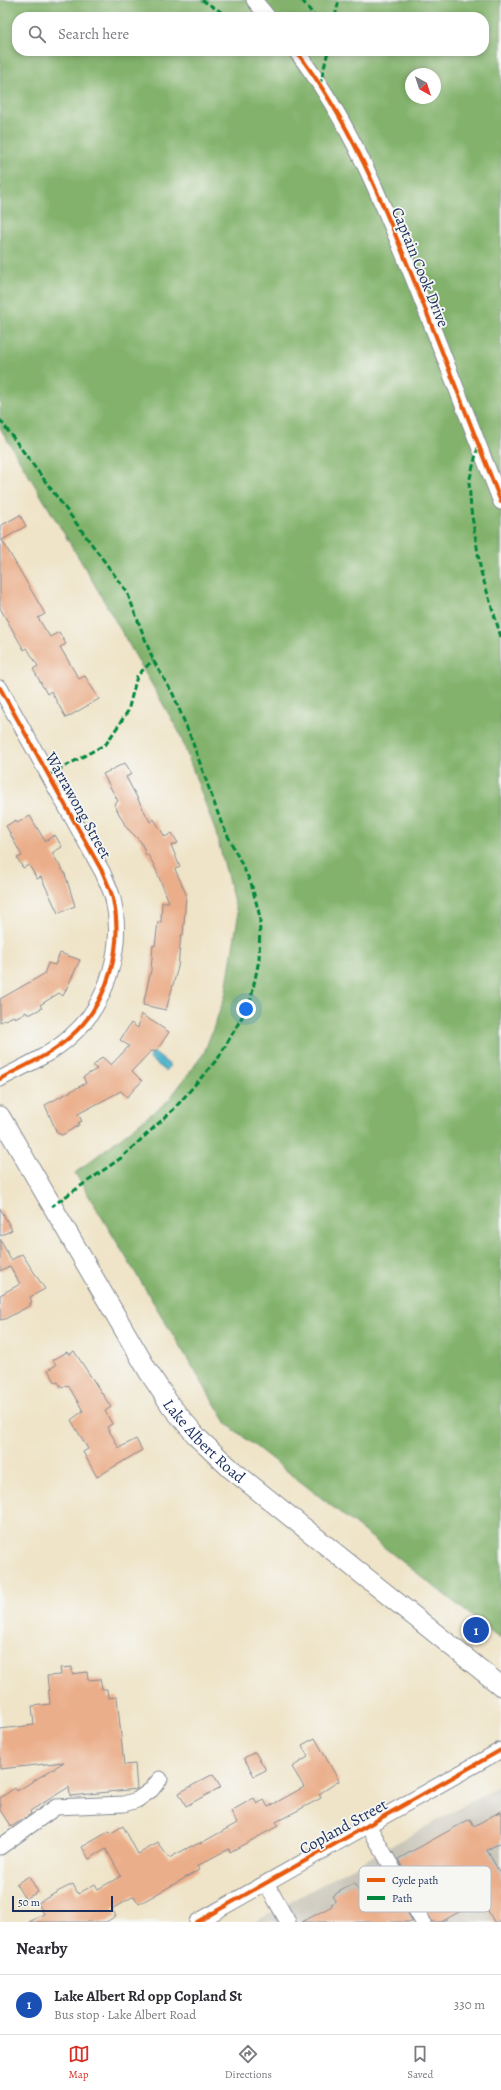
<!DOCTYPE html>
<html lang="en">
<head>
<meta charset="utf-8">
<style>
  body { margin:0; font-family:Alegreya,serif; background:#f2f2f3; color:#2b2b33 }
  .compass { position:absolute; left:405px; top:68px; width:36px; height:36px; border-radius:50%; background:#fff; box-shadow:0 2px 6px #0003; rotate:141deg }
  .scale { position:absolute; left:12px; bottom:10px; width:101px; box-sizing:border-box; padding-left:4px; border:2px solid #1b2f5e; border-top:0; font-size:11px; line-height:14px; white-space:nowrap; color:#1b2f5e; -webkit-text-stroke:3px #f6f6f2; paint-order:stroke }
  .you { position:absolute; left:246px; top:1009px; width:14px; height:14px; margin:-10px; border:3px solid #fff; border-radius:50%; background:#1a73e8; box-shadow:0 0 0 6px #1a73e833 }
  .badge { display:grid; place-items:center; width:26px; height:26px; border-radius:50%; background:#d93025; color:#fff; font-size:13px; font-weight:700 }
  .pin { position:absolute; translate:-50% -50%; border:2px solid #fff; box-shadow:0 1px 4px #0006 }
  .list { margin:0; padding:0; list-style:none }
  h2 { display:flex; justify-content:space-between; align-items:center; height:52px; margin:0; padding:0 16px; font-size:17px }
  h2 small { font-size:13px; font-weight:400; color:#7c7c81 }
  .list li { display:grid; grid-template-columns:26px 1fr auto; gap:12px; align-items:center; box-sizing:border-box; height:60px; padding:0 16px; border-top:1px solid #e1e1e2 }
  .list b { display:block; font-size:15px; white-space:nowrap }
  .list p { margin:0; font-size:13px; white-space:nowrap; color:#7c7c81 }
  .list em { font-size:13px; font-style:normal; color:#7c7c81 }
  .icon { flex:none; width:22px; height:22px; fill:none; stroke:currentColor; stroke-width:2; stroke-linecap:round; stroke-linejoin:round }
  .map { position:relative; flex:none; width:501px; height:1922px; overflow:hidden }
  .search { position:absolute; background:#fff; box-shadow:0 2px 6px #0003; left:12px; right:12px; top:12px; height:44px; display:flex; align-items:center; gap:10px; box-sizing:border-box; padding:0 14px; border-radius:16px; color:#7c7c81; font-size:15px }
  .sheet { height:112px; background:#fff }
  nav { display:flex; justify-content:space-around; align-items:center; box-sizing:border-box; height:56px; border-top:1px solid #e1e1e2; background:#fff; font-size:11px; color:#7c7c81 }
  nav a { display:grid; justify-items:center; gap:2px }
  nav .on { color:#d93025 }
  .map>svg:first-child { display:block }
  .industrial { fill:#c8c4b8 }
  .forest { fill:#82b26c; stroke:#4e7065; fill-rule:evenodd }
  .water { fill:#4db3cb; stroke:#347194 }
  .building { fill:#ebae8a }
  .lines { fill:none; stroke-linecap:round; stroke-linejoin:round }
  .minor-casing { stroke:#858a93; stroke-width:17 }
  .major-casing { stroke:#858a93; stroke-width:21 }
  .minor { stroke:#fff; stroke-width:15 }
  .major { stroke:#fff; stroke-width:19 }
  .quiet { stroke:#00873e; stroke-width:3; stroke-dasharray:6 3; stroke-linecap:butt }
  .cycleway-casing { stroke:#f6f6f2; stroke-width:6 }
  .cycleway { stroke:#e8590c; stroke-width:4 }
  .labels { text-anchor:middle; stroke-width:3.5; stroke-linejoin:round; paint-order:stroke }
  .street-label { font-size:16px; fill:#1b2f5e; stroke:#f6f6f2 }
  .key { fill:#f6f6f2; stroke:#b4bac6; stroke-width:1 }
  .key-label { font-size:11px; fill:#1b2f5e }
</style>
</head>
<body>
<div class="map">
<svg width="501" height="1922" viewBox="0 0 501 1922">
  <rect width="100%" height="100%" fill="#f6f6f2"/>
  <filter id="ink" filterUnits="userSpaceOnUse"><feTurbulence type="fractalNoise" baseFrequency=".025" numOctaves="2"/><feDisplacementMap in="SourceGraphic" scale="8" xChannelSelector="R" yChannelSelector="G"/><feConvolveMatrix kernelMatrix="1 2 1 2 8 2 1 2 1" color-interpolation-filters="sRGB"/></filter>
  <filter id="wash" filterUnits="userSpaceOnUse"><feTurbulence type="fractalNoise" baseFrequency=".012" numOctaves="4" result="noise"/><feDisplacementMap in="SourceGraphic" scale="16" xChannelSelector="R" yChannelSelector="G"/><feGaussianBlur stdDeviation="0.9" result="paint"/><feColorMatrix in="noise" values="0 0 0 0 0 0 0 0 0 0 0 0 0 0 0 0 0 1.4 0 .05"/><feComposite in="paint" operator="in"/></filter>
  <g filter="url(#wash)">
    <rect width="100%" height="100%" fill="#efe4c8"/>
    <path class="industrial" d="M501 1785V1922H254Z"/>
    <path class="forest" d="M0 0H501V1639L227 1424 75 1173 168 1101 204 1053 225 997 238 917 216 833 179 732 88 573 0 428ZM17 17H484V51H17ZM411 74H435V98H411Z"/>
    <path class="water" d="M153 1052 170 1065 166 1071 150 1059 149 1057Z"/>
    <g id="blocks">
      <path class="building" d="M20 515 26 526 2 540 45 614 38 618 50 637 59 632 66 644 60 647 79 679 85 676 99 699 66 718 51 691 47 694 33 669 38 666 27 648 24 650 0 608V526Z
        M125 763 132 774 126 777 150 822 154 819 165 837 172 833 178 843 171 845 180 867 175 869 186 894 184 923 183 935H181L178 967 166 1010 143 1005 151 970 153 945 155 946 158 922H161L162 902H169L154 865 148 855H146L141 842 126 827 114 804 118 801 103 774Z
        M30 816 45 841 55 835 62 847 52 853 65 874 75 906 58 913 41 877 37 879 29 865 23 868 17 858 22 856 6 826 16 820 17 823Z
        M60 953 80 960 63 996 59 993 40 1005 42 1008 31 1014H27L26 1012 15 1018 14 1016 0 1022V999L44 974 48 963 55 965Z
        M141 1014 169 1032 157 1050 150 1052 132 1071 142 1081 127 1097 121 1091 78 1114 82 1121 78 1123 79 1125 62 1135 57 1133 45 1105 86 1083 83 1077 97 1069 93 1066 102 1057 111 1065 129 1046 120 1040 131 1023 138 1028Z
        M0 1208 12 1230 0 1236Z
        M0 1239 11 1260 22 1254 45 1289 30 1297 32 1302 30 1303 31 1305 5 1319 0 1320V1295L20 1284 10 1266 0 1271Z
        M74 1351 111 1407 105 1411 112 1424 107 1427 119 1448 136 1439 142 1450 97 1477 83 1452 88 1449 71 1420 83 1411 68 1385 62 1388 58 1382 56 1383 48 1370 56 1365 53 1360 67 1352 69 1355Z
        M72 1667V1674L87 1672 88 1680 100 1679 102 1689H107L108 1698 117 1697 124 1765 135 1764 137 1789 70 1796 69 1787 30 1811 31 1814 11 1827 0 1810V1798L15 1788 17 1791 64 1762 0 1769V1729L34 1725 32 1706 50 1704 47 1676 61 1675 60 1668Z
        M315 1738 339 1781 319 1794 321 1798 276 1822 278 1826 230 1852 229 1849 217 1855 197 1866 199 1870 139 1904 134 1896 112 1909 116 1916 106 1922H29L44 1914 38 1903 59 1891 73 1884 78 1894 95 1884 98 1889 121 1876 106 1849 89 1859 82 1847 110 1831 111 1833 123 1826 138 1854 158 1843 169 1858 197 1843 203 1842 237 1823 231 1811 254 1798 257 1804 264 1800 268 1807 304 1787 292 1767 308 1757 302 1745Z
        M255 1752 266 1770 254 1776 244 1758Z
        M213 1774 221 1787 186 1806 179 1793Z
        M501 1811V1842L487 1850 501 1875V1922H494L482 1899 441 1922H432L398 1859 470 1819 474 1826Z
        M29 1876 38 1892 25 1899 16 1884Z
        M354 1883 363 1899 391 1884 413 1922H302L332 1906 331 1904 336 1902 332 1896Z"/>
    </g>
  </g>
  <g filter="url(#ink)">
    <use href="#blocks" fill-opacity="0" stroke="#858a93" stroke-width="1"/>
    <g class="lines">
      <g class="minor-casing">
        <path id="minor" d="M254 0 268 17
          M296 51C351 122 384 206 417 288 445 359 473 431 501 502
          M0 688 103 873C106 881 111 890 113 899 124 946 108 1004 71 1036 51 1055 24 1066 0 1079
          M368 1825 423 1922
          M0 1847 56 1807 124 1804 137 1800 151 1790 160 1779
          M266 1883 288 1922
          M197 1922 501 1750"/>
      </g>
      <g class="major-casing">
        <g id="major">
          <path id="s1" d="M0 1116 148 1371 171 1406 199 1439 231 1469 501 1686"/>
        </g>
      </g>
      <use href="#minor" class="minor"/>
      <use href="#major" class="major"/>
      <path class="quiet" d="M202 0 229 17
        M302 0 315 17
        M335 17 339 0
        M320 85 328 51
        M0 420 127 592 153 660 173 694 191 738 221 822 251 883 260 917 259 960 250 1003 219 1057 174 1109 121 1158 52 1206
        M478 447 469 482 471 510 481 572 501 637
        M49 775 106 744 128 711 137 676 153 660"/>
      <g class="cycleway-casing">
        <path id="cycleway" d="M296 51C351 122 384 206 417 288 445 359 473 431 501 502
          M0 688 103 873C106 881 111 890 113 899 124 946 108 1004 71 1036 51 1055 24 1066 0 1079
          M197 1922 501 1750"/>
      </g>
      <use href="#cycleway" class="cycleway"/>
    </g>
  </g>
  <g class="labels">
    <g class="street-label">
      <text transform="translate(421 267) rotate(68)" y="6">Captain Cook Drive</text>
      <text transform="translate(79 805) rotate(61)" y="6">Warrawong Street</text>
      <text dy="6" stroke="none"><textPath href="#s1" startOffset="385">Lake Albert Road</textPath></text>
      <text transform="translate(343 1826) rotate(-29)" y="6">Copland Street</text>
    </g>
  </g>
  <rect x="359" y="1866" width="132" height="46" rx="6" class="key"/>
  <rect x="367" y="1878" width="18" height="4" fill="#e8590c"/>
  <rect x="367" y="1896" width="18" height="4" fill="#00873e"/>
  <g class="key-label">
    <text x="392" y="1884">Cycle path</text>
    <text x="392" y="1902">Path</text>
  </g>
</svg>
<svg class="compass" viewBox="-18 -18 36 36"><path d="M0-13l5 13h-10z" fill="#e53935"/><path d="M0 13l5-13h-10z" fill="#7c7c81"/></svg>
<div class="scale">50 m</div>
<div class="you"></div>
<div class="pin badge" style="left:476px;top:1630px;background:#1a4fb4">1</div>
<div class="search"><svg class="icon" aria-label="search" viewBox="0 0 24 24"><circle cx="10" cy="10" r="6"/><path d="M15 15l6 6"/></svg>Search here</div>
</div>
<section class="sheet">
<h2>Nearby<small></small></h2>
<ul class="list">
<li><span class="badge" style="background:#1a4fb4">1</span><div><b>Lake Albert Rd opp Copland St</b><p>Bus stop · Lake Albert Road</p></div><em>330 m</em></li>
</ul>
</section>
<nav>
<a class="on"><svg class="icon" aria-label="map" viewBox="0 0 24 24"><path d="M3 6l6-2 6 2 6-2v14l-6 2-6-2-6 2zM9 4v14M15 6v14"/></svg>Map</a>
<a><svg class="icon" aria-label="directions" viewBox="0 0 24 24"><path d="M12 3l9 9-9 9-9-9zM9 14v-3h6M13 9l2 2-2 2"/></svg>Directions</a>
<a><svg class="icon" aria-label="saved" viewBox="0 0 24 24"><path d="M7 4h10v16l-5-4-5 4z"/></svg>Saved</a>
</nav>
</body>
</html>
